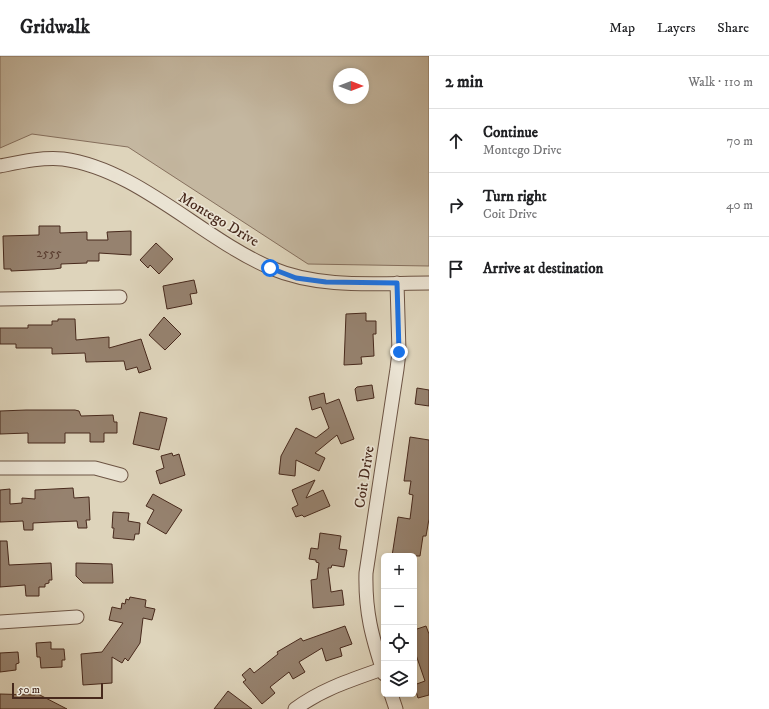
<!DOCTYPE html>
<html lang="en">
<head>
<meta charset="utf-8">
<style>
  body { margin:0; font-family:"IM FELL DW Pica",serif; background:#f6f6f6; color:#202124 }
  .controls { position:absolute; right:12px; bottom:12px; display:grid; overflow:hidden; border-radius:6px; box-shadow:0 2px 6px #0003 }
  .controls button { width:36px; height:36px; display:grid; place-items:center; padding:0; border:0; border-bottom:1px solid #e0e0e0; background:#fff; color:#202124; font:20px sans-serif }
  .compass { position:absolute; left:333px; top:12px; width:36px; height:36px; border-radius:50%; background:#fff; box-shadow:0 2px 6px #0003; rotate:90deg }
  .scale { position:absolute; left:12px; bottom:10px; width:91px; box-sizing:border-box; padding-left:4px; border:2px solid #47291c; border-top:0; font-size:11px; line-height:14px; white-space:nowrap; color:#47291c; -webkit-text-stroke:3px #eae3d3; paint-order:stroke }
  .stop { position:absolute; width:12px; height:12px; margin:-9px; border:3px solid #1a73e8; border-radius:50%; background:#fff }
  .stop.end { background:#1a73e8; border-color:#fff; box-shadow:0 1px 4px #0008 }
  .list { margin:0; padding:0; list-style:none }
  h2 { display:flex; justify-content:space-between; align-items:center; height:52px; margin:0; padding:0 16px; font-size:17px }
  h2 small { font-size:13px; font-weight:400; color:#757577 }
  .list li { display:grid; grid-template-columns:26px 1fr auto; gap:12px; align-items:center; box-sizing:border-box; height:64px; padding:0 16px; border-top:1px solid #e0e0e0 }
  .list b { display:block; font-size:15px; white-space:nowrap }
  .list p { margin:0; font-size:13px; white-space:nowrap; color:#757577 }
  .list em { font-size:13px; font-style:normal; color:#757577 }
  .icon { flex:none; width:22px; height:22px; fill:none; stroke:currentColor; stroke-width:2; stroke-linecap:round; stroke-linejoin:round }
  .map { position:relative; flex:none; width:429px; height:653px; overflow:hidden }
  header { display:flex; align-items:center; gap:24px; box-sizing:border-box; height:56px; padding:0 20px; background:#fff; border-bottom:1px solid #e0e0e0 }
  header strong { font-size:19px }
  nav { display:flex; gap:22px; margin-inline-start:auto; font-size:14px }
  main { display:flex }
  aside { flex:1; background:#fff }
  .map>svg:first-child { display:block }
  .green { fill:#c4b7a0; stroke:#86705e; fill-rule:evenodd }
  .building { fill:#96826f; stroke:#47291c }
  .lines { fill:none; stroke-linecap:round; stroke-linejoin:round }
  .minor-casing { stroke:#6d5444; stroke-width:15 }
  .minor { stroke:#eae3d3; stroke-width:13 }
  .route { stroke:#1a73e8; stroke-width:5 }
  .labels { text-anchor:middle; stroke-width:3.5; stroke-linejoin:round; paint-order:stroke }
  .number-label { font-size:13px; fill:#5b3f31 }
  .street-label { font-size:15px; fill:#47291c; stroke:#eae3d3 }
</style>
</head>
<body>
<header>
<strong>Gridwalk</strong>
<nav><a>Map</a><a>Layers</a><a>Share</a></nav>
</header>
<main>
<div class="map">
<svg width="429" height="653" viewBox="0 0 429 653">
  <rect width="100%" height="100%" fill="#ded4bb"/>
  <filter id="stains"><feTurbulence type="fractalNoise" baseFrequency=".005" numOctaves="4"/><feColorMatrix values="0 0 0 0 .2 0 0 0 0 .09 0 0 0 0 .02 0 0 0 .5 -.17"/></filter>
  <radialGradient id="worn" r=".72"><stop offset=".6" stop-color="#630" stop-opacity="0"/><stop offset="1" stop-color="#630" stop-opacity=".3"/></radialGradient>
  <path class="green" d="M0 0H429V210L308 208 128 91 32 78 0 92ZM339 18H363V42H339Z"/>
  <path class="building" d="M39 170H60V177L87 176V184H108L107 176 131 175V199L99 197V205H87V207L61 208V212L54 213 11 215V213H4L3 180 39 179Z
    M156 187 173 203 159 218 150 209 148 212 140 204Z
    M194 224 197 237 190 238 192 248 167 253 163 230Z
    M366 257V265H376V278H373L374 300 361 301 362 308 344 309 346 258Z
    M164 261 181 278 165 294 149 279Z
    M58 263H75L76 284 109 281V292L141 283 151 313 139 317 137 311 126 314 124 305 86 306 85 297 52 298V292H16V288H0V272H28V269H52V265H58Z
    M372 329 374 342 357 345 355 333 357 331Z
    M417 332 429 334V350L415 348Z
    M324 337 326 348 339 343 354 383 341 388 337 379 315 397 325 402 319 415 296 404 295 420 279 418 281 400 296 372 316 382 329 372 321 351 312 354 309 341Z
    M26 354H75L79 355 81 360 113 359 114 366H117V377H104V386H90V377H65V387H28V377L0 378V355Z
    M140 356 167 362 159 394 133 388Z
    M410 381 429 384V463L426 480H423L420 500H392L398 461 410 463 413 439 409 438 411 425H404Z
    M172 397 173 400 179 398 185 419 160 428 156 415 164 412 161 400Z
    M315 424 306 442 323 434 330 450 304 461 302 459 296 461 292 452 298 449 292 434Z
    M73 432 74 442 89 441 90 464H86L87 472H78L77 465 52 466 33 467V474H24L23 465 0 466V434L10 433V448L22 447V442L35 443V434Z
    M153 438 182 454 166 478 147 467 154 454 146 450Z
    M113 456 129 457 128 465 140 467 139 478H135L134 484 113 482 114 472H112Z
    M320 477 341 480 339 493 347 494 344 511 332 509 331 512H328L331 536 342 534 344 549 313 552 311 524 317 523 319 507 316 506V504L309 503 311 492 318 493Z
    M0 485H7L9 509 51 507 52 524H49V527L45 528V531H39V540H26L25 529 0 531Z
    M76 507 112 508 113 527H83L76 520Z
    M130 541 146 544 145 551 155 553 152 564 143 562 140 587 128 605 125 602 122 607 112 601V627L83 629 81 598 102 596 123 567 109 564 112 551 121 553 122 547 125 548 126 543 129 544Z
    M345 570 352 588 340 592 342 600 326 605 322 592 299 606 305 616 293 623 289 616 270 631 275 637 262 648 243 626 246 624 242 619 250 612 254 617 278 598 277 596 301 582 303 585Z
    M426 570 429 578V639L418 642 414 629 425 625 414 593V574Z
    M51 586V593H64L65 604H62V611L41 612 40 601H37L36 587Z
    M18 596 19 607 16 608V614L0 616V597Z
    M228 635 252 653H214Z
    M36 637 67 653H0V638L35 639Z"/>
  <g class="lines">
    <g class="minor-casing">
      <path id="minor" d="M0 110C20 106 42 101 63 103 138 113 201 182 271 212 320 233 377 227 429 227
        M0 243 120 241
        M0 412H95L121 419
        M0 566 77 561
        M384 618C372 581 365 556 366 517L397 313 399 296 397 227
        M391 638 396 653
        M295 653C322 633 351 624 382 613"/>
    </g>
    <use href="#minor" class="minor"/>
  </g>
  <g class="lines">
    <path class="route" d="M270 212 296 222 326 226 397 227 399 296"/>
  </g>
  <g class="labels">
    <g class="number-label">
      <text x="49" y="201">2555</text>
    </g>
    <g class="street-label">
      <text transform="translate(219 163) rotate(31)" y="5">Montego Drive</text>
      <text transform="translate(364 421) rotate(-81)" y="5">Coit Drive</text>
    </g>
  </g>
  <rect width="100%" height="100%" filter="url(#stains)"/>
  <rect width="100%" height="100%" fill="url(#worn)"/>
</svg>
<div class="controls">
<button>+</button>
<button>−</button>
<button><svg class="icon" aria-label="locate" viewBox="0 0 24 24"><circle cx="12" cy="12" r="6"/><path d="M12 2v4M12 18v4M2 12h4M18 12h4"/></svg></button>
<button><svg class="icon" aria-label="layers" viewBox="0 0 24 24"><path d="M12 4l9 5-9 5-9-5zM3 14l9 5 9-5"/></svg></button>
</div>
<svg class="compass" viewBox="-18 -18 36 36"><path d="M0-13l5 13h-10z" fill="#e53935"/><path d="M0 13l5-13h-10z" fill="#757577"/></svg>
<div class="scale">50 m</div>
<div class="stop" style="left:270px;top:212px"></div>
<div class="stop end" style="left:399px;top:296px"></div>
</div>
<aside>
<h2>2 min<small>Walk · 110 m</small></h2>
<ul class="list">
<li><svg class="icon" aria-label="ahead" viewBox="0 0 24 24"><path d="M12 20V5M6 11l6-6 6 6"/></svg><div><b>Continue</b><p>Montego Drive</p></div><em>70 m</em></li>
<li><svg class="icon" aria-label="right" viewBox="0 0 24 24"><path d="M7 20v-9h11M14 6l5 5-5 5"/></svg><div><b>Turn right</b><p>Coit Drive</p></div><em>40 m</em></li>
<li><svg class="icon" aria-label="arrive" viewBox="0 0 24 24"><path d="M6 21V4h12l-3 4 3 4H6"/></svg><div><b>Arrive at destination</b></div></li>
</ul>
</aside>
</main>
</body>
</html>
